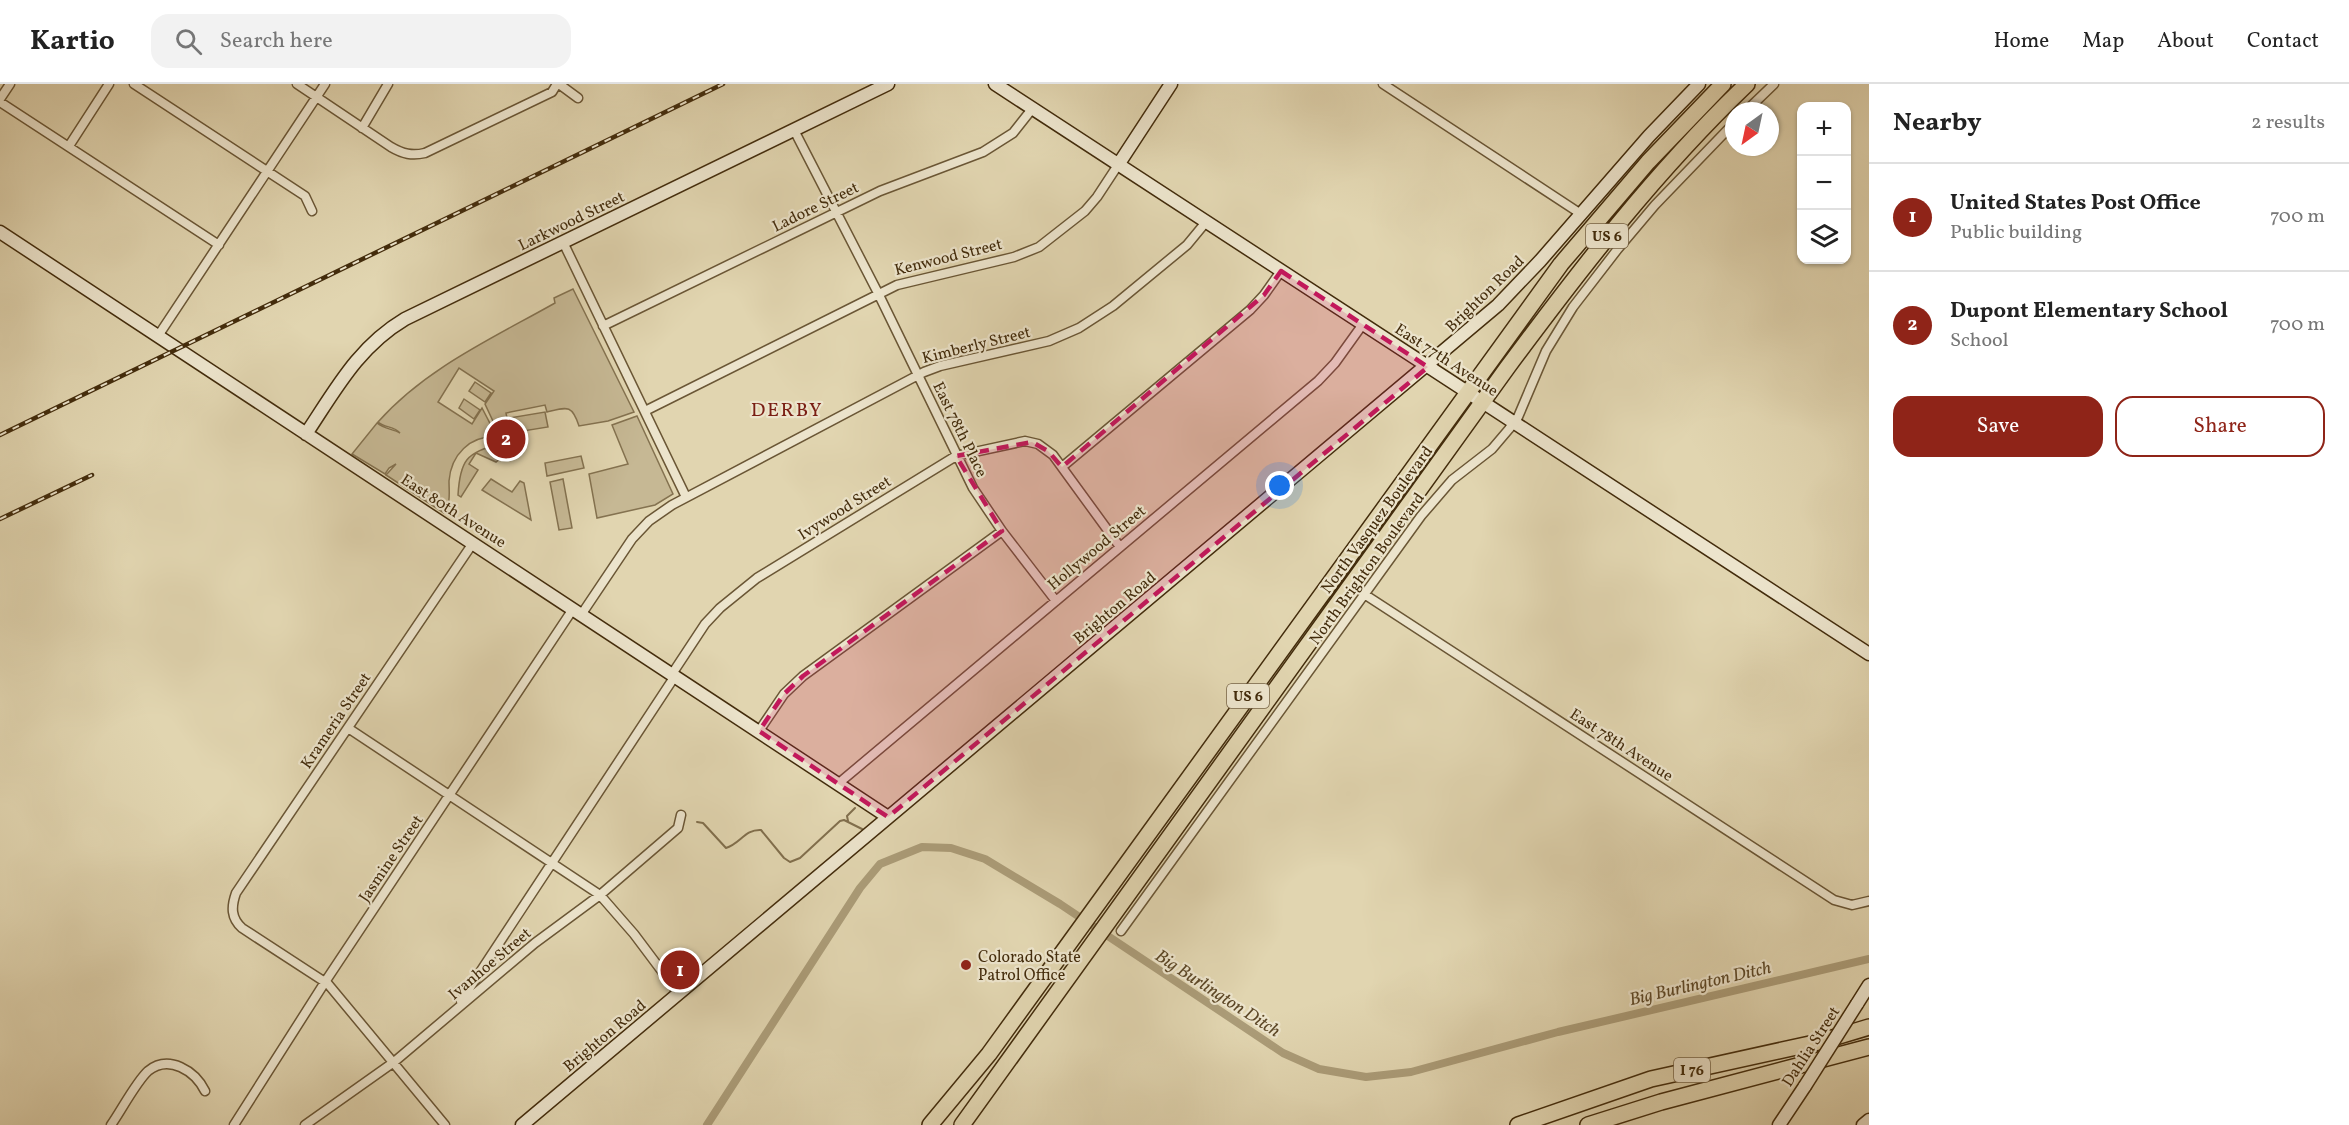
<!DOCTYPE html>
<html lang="en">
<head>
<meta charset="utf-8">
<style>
  body { margin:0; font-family:Vollkorn,serif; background:#f2f2f2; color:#222 }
  .controls { position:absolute; right:18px; top:18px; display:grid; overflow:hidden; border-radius:12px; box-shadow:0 2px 4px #0004 }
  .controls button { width:54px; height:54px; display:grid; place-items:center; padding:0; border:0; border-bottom:2px solid #e0e0e0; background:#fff; color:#222; font:30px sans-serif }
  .compass { position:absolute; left:1725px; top:18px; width:54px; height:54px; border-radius:50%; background:#fff; box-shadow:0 2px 4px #0004; rotate:213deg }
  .you { position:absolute; left:1280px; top:402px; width:21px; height:21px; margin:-15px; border:4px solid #fff; border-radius:50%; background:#1a73e8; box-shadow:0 0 0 9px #1a73e833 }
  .badge { display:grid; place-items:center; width:39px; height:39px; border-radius:50%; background:#8f2418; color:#fff; font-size:20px; font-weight:700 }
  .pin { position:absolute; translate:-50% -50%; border:3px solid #fff; box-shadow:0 2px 6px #0006 }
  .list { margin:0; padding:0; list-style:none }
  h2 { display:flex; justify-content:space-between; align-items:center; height:78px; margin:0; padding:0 24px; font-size:26px }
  h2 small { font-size:20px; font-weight:400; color:#767676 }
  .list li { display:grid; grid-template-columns:39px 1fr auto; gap:18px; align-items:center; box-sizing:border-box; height:108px; padding:0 24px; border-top:2px solid #e0e0e0 }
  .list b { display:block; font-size:22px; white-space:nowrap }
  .list p { margin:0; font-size:20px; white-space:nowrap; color:#767676 }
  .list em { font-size:20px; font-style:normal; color:#767676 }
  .actions { display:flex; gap:12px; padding:18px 24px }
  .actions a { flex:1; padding:14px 0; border:2px solid #8f2418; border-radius:18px; text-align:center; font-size:21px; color:#8f2418 }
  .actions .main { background:#8f2418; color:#fff }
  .icon { flex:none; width:33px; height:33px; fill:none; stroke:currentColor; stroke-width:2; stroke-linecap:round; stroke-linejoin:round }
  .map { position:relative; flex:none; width:1869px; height:1041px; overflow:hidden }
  header { display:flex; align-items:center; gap:36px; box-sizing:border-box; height:84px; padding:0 30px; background:#fff; border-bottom:2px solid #e0e0e0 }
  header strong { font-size:28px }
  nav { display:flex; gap:33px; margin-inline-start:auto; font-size:21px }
  .search { width:420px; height:54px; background:#f2f2f2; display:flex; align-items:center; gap:15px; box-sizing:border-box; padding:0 21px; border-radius:18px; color:#767676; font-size:22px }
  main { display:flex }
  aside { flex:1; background:#fff }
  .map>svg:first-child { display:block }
  .green { fill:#c6b894; stroke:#847250; stroke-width:1.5 }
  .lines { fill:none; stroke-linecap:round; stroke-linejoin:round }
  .stream { stroke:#816f4d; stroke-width:2 }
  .canal { stroke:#ab9c78; stroke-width:8 }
  .street-casing { stroke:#6a5635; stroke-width:11 }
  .secondary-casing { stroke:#432c0c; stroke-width:15 }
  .highway-casing { stroke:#432c0c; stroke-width:18 }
  .street { stroke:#ece4cc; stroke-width:8 }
  .secondary { stroke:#ece4cc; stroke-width:12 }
  .highway { stroke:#e1d5b0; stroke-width:15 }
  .rail-casing { stroke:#432c0c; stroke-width:4.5 }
  .rail { stroke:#ece4cc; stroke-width:2; stroke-dasharray:7; stroke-linecap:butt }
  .secondary-bridge-casing { stroke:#432c0c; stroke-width:15; stroke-linecap:butt }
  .secondary-bridge { stroke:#ece4cc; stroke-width:12 }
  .marked { fill:#c2185b; fill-opacity:0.2; stroke:#c2185b; stroke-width:4.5; stroke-dasharray:12 8; stroke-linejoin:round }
  .poi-dot { fill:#8f2418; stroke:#ece4cc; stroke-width:2 }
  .labels { text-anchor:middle; stroke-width:4.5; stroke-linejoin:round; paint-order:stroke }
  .shield { fill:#ece4cc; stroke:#766346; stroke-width:1.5 }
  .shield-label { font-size:15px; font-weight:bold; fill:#432c0c }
  .street-label { font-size:16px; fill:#432c0c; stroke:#ece4cc }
  .poi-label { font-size:16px; fill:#432c0c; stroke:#ece4cc; text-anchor:start }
  .water-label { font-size:18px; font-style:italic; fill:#5d4827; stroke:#ece4cc }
  .quarter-label { font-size:20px; letter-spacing:1.5px; fill:#7a1f14; stroke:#ece4cc }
</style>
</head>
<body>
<header>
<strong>Kartio</strong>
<div class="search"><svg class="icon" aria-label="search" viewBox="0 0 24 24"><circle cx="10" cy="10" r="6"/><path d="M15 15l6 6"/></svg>Search here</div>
<nav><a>Home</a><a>Map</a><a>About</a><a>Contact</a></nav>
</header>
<main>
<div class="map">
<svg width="1869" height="1041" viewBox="0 0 1869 1041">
  <rect width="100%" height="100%" fill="#e1d5b0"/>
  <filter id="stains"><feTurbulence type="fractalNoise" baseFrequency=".00333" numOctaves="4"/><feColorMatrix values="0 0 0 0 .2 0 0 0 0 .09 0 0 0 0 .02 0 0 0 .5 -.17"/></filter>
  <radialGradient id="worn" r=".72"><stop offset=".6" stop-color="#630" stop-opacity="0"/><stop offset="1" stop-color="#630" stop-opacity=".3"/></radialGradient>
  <path class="green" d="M573 205 634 328 608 337 579 342C572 320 567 323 547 328L545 321 506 329 510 349 500 352 485 320 494 307 459 284 438 318 472 340 482 324 497 353C470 351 451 371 449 397 449 408 451 420 444 429L386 391 396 380 389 384 385 390 352 370 377 339C384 345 393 345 400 349 394 342 385 344 378 338 426 284 493 254 555 219L554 214Z
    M475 298 491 309 485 318 469 307Z
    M464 315 480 326 474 335 459 324Z
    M545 328 548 343 511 349 509 334Z
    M637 332 673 410 655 421 597 434 589 390 628 380 612 341Z
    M500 360 503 372 496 378 476 369 469 380 478 386 461 413 458 411C460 377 466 368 500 360Z
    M581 372 584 384 547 392 545 379Z
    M491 395 512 408 520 397 524 399 531 436 482 406Z
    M563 395 572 444 559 446 550 398Z"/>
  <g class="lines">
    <path class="stream" d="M848 737 847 732 855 724
      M697 738 703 739 726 764C740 760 745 745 761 746L784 774 790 778 800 774 840 737 844 736 862 745"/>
    <path class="canal" d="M707 1041 860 804 880 780 922 763 951 764 985 775 1060 820 1283 969 1319 985 1366 993 1411 988 1558 948 1869 875"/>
    <g class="street-casing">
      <path id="street" d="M134 0 305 112 312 127
        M297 0 391 63C403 70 412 72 425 69L552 8 557 0
        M559 0 578 14
        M1383 0 1581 130
        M0 15 10 0
        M0 18 219 161
        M1746 27 1774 0
        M362 44 388 0
        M794 46 878 209 973 404 1002 447 1056 517
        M69 62 109 0
        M563 158 686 413
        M603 242 880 107 983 68 1013 49 1032 25
        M158 252 325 0
        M645 327 897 201 1014 173 1039 163 1085 127 1097 113 1118 81
        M1062 383 1250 226 1264 211 1281 187
        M1364 510 1834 816 1852 821 1869 817
        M581 531 632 455 649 437 672 421 924 288 940 282 1049 257 1079 244 1113 222 1187 161 1206 138
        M672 590 705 540 720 524 757 494 956 372 1025 357 1038 360 1053 371 1120 463
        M348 644 600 811 634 850 679 910
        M759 647 784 610 803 592 1002 447
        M839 699 1318 297 1335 279 1363 240
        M1121 847 1421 432 1452 396 1492 365 1509 345 1518 333 1546 267 1573 223 1617 166 1655 121 1734 39
        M461 917 675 592
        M111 1041C121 1027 136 998 148 987 169 970 195 987 205 1007
        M234 1041 325 898 573 525
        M305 1041 394 978 535 859 600 811 678 744 681 731
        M445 1041 328 900 242 844C231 834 231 823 236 809L473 459"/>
    </g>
    <g class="secondary-casing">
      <path id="secondary" d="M995 0 1869 570
        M1118 81 1171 0
        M0 148 888 733
        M306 350C336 305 358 263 405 235L888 0
        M1857 920 1869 901
        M522 1041 1498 221 1540 177 1649 52 1699 0
        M1779 1041 1805 1002
        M1863 1041 1869 1036"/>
    </g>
    <g class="highway-casing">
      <path id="highway" d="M930 1041 989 970 1561 180 1648 78 1723 0
        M962 1041 1507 284C1582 183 1656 87 1747 0
        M1518 1041 1651 995 1819 958 1869 943
        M1588 1041 1661 1018 1869 963"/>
    </g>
    <use href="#street" class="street"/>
    <use href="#secondary" class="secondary"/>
    <use href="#highway" class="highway"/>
    <g class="rail-casing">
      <path id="rail" d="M0 351 723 0
        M0 435 92 391"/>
    </g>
    <use href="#rail" class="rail"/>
    <g class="secondary-bridge-casing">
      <path id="secondary-bridge" d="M1805 1002 1857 920"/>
    </g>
    <use href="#secondary-bridge" class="secondary-bridge"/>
  </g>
  <path class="marked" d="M1281 187 1428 283 888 733 759 647 784 610 803 592 1002 447 956 372 1032 358 1048 367 1062 383 1264 211Z"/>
  <circle class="poi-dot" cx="966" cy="881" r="6"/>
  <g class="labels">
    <g class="shield">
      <rect x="1586" y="140" width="42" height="24" rx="4.5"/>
      <rect x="1227" y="600" width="42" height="24" rx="4.5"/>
      <rect x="1674" y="974" width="36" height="24" rx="4.5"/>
    </g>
    <g class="shield-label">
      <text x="1607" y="157">US 6</text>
      <text x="1248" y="617">US 6</text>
      <text x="1692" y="991">I 76</text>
    </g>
    <g class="street-label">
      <text transform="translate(815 122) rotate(-26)" y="6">Ladore Street</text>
      <text transform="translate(571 136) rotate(-26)" y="6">Larkwood Street</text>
      <text transform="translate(948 172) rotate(-14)" y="6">Kenwood Street</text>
      <text transform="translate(1484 209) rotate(-44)" y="6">Brighton Road</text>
      <text transform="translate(976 260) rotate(-14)" y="6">Kimberly Street</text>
      <text transform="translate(1447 275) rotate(33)" y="6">East 77th Avenue</text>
      <text transform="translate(961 345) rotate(64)" y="6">East 78th Place</text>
      <text transform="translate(844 423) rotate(-32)" y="6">Ivywood Street</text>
      <text transform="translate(454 426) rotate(33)" y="6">East 80th Avenue</text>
      <text transform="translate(1376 435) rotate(-54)" y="6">North Vasquez Boulevard</text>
      <text transform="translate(1096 463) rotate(-40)" y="6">Hollywood Street</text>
      <text transform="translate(1366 484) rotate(-54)" y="6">North Brighton Boulevard</text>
      <text transform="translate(1114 523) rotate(-40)" y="6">Brighton Road</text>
      <text transform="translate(335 636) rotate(-56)" y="6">Krameria Street</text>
      <text transform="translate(1622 660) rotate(33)" y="6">East 78th Avenue</text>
      <text transform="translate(390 774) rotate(-56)" y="6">Jasmine Street</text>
      <text transform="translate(489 879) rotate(-40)" y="6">Ivanhoe Street</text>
      <text transform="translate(604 951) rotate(-40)" y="6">Brighton Road</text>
      <text transform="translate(1810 962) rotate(-57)" y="6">Dahlia Street</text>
    </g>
    <g class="poi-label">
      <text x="978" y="878">Colorado State<tspan x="978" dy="18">Patrol Office</tspan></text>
    </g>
    <g class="water-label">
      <text transform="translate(1700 899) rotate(-13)" y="6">Big Burlington Ditch</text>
      <text transform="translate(1218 909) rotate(33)" y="6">Big Burlington Ditch</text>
    </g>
    <g class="quarter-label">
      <text x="787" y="332">DERBY</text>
    </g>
  </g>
  <rect width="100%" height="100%" filter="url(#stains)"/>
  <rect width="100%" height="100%" fill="url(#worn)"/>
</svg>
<div class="controls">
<button>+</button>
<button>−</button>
<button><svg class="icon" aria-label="layers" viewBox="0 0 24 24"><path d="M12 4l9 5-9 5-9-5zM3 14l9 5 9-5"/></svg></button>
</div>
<svg class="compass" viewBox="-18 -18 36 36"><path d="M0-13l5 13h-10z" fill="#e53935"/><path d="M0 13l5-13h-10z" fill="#767676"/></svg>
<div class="you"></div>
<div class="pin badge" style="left:680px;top:886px">1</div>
<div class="pin badge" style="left:506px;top:355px">2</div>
</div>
<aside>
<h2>Nearby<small>2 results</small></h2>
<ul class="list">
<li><span class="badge">1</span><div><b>United States Post Office</b><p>Public building</p></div><em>700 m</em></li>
<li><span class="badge">2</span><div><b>Dupont Elementary School</b><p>School</p></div><em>700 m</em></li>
</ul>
<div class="actions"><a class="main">Save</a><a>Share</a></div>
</aside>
</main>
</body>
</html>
